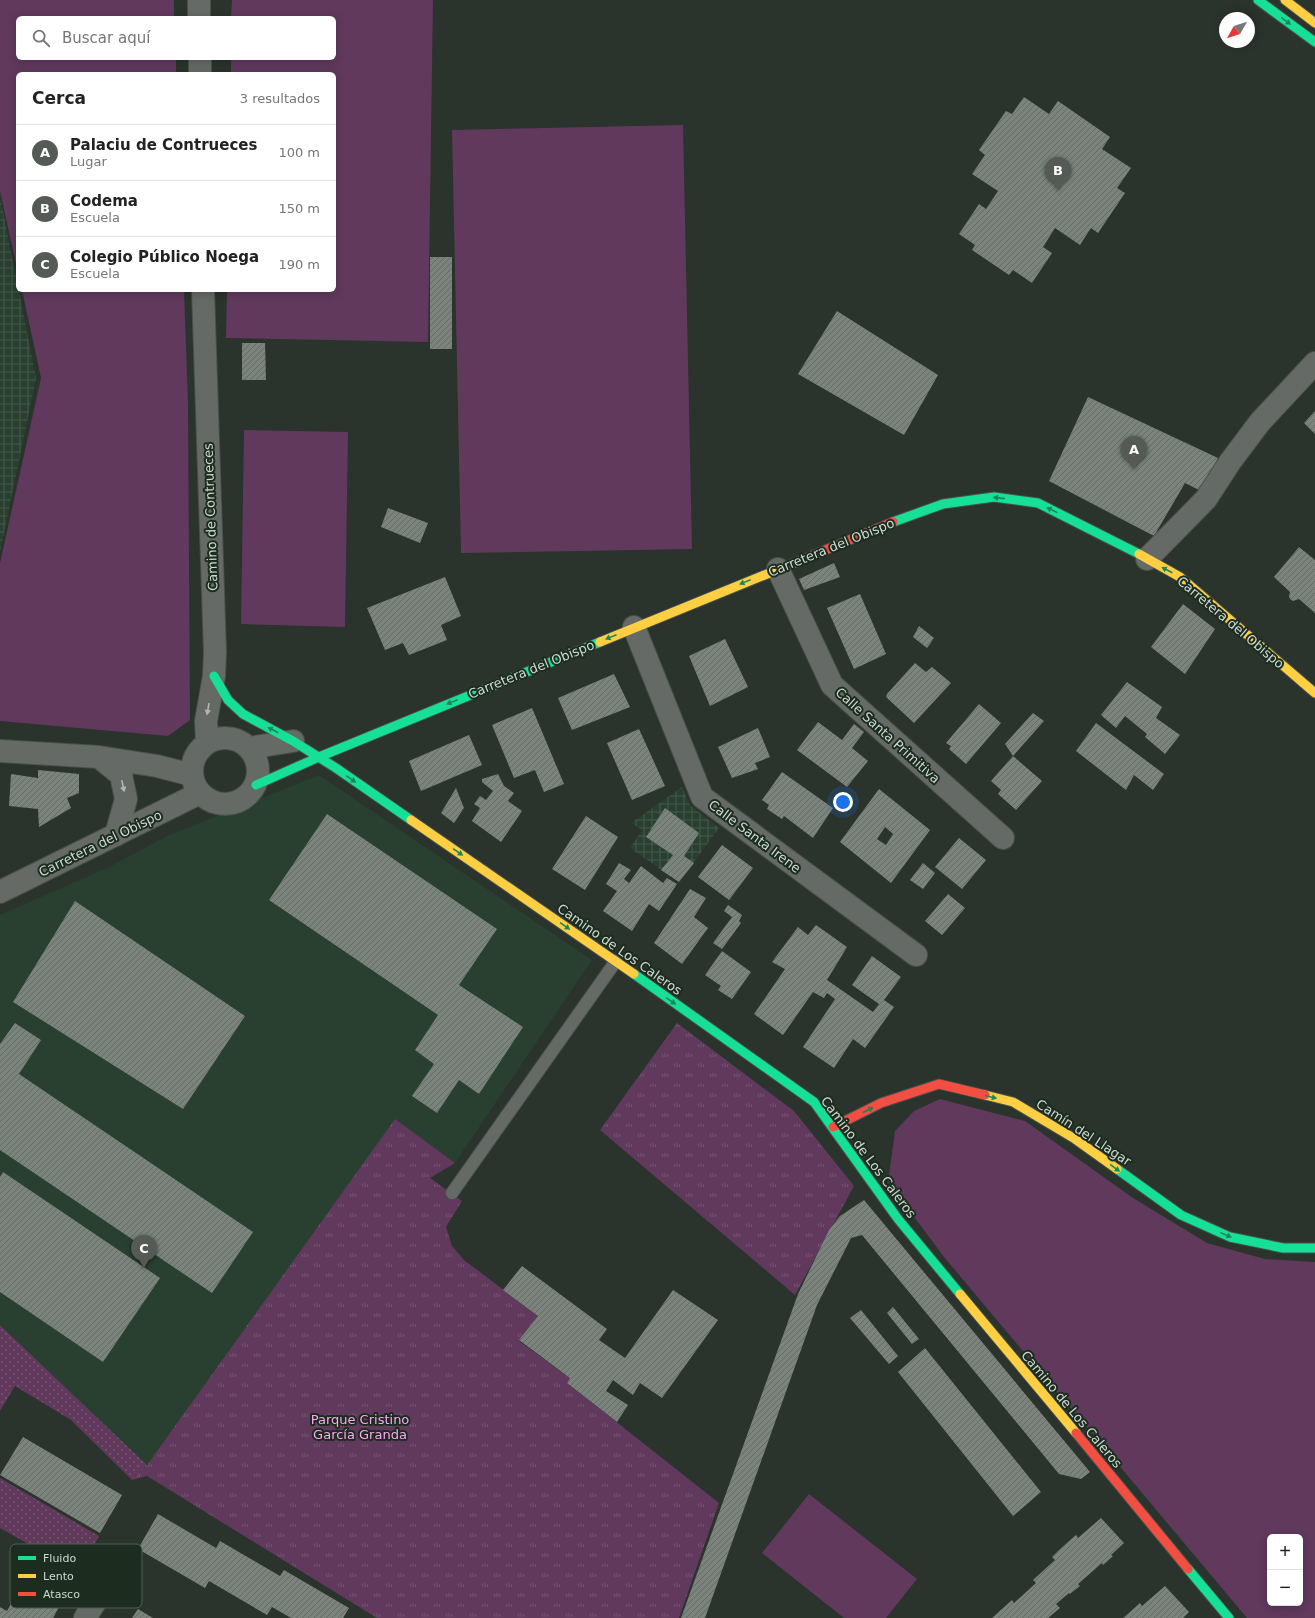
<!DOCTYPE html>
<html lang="es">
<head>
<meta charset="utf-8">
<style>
  body { margin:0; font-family:"DejaVu Sans",sans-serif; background:#f2f2f2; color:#222 }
  .controls { position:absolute; right:12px; bottom:12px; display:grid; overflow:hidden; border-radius:6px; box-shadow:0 2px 10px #0003 }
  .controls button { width:36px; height:36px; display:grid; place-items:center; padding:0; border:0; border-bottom:1px solid #e0e0e0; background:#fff; color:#222; font:20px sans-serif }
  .compass { position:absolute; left:1219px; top:12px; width:36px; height:36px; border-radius:50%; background:#fff; box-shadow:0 2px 10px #0003; rotate:231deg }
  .you { position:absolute; left:843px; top:802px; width:14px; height:14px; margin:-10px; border:3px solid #fff; border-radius:50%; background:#1a73e8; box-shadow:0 0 0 6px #1a73e833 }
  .badge { display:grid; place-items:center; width:26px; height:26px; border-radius:50%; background:#565a57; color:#fff; font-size:13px; font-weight:700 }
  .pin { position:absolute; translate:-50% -33px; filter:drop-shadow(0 1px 2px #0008) }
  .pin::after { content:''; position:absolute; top:21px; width:14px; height:12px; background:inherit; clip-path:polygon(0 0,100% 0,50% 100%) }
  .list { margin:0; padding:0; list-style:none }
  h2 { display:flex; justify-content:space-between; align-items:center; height:52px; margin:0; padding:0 16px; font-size:17px }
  h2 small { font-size:13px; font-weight:400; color:#767676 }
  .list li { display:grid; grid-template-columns:26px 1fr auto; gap:12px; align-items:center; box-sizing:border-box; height:56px; padding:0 16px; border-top:1px solid #e0e0e0 }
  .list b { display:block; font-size:15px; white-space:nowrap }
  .list p { margin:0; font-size:13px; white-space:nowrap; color:#767676 }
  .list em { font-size:13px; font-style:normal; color:#767676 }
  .icon { flex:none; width:22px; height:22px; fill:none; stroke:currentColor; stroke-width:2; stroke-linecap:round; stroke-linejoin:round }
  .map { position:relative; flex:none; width:1315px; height:1618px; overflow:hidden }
  .search { position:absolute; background:#fff; box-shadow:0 2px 10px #0003; left:16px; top:16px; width:320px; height:44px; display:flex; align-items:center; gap:10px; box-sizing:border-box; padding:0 14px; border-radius:6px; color:#767676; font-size:15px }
  .panel { position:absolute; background:#fff; box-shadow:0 2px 10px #0003; left:16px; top:72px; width:320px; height:220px; border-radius:6px }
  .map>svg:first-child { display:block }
  .built { fill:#293f2f }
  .industrial { fill:url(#industrial-grid) }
  .grass { fill:#60395c; fill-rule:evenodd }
  .park { fill:url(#park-tufts) }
  .garden { fill:url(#garden-dots) }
  .building { fill:url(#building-hatch); fill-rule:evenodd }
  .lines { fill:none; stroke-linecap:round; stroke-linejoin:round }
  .lane-casing { stroke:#48504b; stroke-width:14 }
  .street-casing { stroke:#48504b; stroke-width:24 }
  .fast-casing { stroke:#48504b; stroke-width:11 }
  .slow-casing { stroke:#48504b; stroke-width:11 }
  .jam-casing { stroke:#48504b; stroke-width:11 }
  .lane { stroke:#666a67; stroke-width:12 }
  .street { stroke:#666a67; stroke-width:22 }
  .fast { stroke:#16e098; stroke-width:9 }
  .slow { stroke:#ffcf43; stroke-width:9 }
  .jam { stroke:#f24e42; stroke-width:9 }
  .oneway { fill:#19865c }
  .oneway2 { fill:#afb8b1 }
  .labels { text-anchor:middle; stroke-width:4; stroke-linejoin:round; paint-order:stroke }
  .street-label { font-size:13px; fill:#ced9d1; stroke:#1c2d20 }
  .park-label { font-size:13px; fill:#fea6f5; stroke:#1c2d20 }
  .key { fill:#1c2d20; stroke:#516155; stroke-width:1 }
  .key-label { font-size:11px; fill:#ced9d1 }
</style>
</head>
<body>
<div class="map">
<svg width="1315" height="1618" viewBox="0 0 1315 1618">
  <defs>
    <pattern id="industrial-grid" width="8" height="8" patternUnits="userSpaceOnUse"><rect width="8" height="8" fill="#293f2f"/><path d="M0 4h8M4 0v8" fill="none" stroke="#475a4c"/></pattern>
    <pattern id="park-tufts" width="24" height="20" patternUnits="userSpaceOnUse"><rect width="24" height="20" fill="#60395c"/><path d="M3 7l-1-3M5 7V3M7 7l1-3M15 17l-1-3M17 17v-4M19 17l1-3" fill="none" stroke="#765572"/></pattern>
    <pattern id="garden-dots" width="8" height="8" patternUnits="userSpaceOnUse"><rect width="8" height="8" fill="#60395c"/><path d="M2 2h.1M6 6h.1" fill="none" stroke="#765572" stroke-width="1.8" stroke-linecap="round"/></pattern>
    <pattern id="building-hatch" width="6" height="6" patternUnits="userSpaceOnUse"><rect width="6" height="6" fill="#7a837c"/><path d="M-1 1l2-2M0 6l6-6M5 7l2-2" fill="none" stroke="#656c67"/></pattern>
  </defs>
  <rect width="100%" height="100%" fill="#2a332c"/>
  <path class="built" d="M319 775 592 960 455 1163 395 1120 147 1465 0 1325V915L107 868 169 835Z"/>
  <path class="industrial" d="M0 196 36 378 0 552Z
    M682 787 690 805 719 828 679 882 630 848 642 830 631 823Z"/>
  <path class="grass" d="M0 0H174V18H18V58H176V74H18V273L0 191Z
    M232 0H433L428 342 226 338 227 290H334V74H231V58H334V18H231Z
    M683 125 692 549 461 553 452 130Z
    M22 290H184L188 403 190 720 168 736 0 721V563L41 378Z
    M244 430 348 432 345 627 241 624Z
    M940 1099 1025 1121 1133 1198 1207 1243 1265 1259 1315 1262V1618H1247L944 1257 888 1182 895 1131 914 1111ZM1270 1537H1300V1603H1270Z
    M809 1494 917 1579 886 1618H844L762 1553Z"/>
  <path class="park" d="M677 1023 794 1111 854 1186 795 1295 600 1130Z
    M395 1119 455 1163 430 1178 462 1201 446 1227 452 1246 464 1260 538 1316 519 1341 570 1378 567 1383 719 1503 679 1618H377L147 1476 132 1480 147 1465Z"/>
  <path class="garden" d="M0 1325 147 1465 132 1480 71 1420 15 1386 0 1411Z
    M0 1478 99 1536 79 1573 0 1528Z"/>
  <path class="building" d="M1024 97 1049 114 1058 101 1110 137 1102 149 1131 168 1117 188 1125 193 1098 233 1091 228 1080 245 1055 228 1043 247 1052 253 1032 283 1013 270 1009 275 972 250 975 245 959 234 979 204 986 209 998 191 972 174 985 155 979 150 1006 111 1012 114Z
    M430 257H452V349H430Z
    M837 311 938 375 904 435 798 374Z
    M242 343H265L266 380H242Z
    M1088 397 1218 458 1203 492 1185 483 1154 536 1049 481Z
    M1315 411V434L1304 423Z
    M388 508 428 523 420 543 381 527Z
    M1299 547 1315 560V613L1299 599 1293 601 1290 599 1289 596 1290 592 1274 577Z
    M834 563 840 577 804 590 799 579Z
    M445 577 461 616 441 625 447 640 409 655 403 643 385 650 367 608Z
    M860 594 886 654 854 669 827 608Z
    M1183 604 1215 629 1185 674 1151 647Z
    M919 626 934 638 927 648 913 637Z
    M725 639 748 687 710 706 689 656Z
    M915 663 926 672 932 667 951 683 914 723 886 697 887 694Z
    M614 674 630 707 572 730 558 698Z
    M1127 682 1162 707 1156 718 1180 735 1165 754 1145 737 1147 734 1125 716 1116 728 1101 715Z
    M979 704 1001 723 966 764 949 749 951 746 946 743Z
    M532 708 564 784 544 792 535 770 514 778 492 725Z
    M1033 713 1044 721 1013 756 1005 744Z
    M818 722 842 740 854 724 864 732 852 748 868 761 847 787 797 750Z
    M1096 723 1164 774 1153 790 1134 775 1126 790 1076 751Z
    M758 728 770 757 755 763 758 769 732 778 718 747Z
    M639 729 665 786 632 800 607 743Z
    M469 735 482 765 421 791 409 761Z
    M1013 756 1042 781 1016 810 998 794 1001 790 991 781Z
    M38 770 79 774V793L67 798 71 808 39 827 38 809 9 806 11 774 38 778Z
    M782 772 833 808 813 838 784 816 782 819 767 809 769 805 762 800Z
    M498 774 504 786 514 793 508 801 522 811 501 842 472 821 480 808 474 804 480 796 486 800 493 791 482 782V779Z
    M456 788 464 808 454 823 441 813Z
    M879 789 930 830 891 883 840 842ZM885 827 893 834 886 845 877 839Z
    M665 808 699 833 684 856 694 863 679 882 661 870 673 855 646 837Z
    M327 814 497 929 459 985 523 1027 479 1094 459 1080 437 1113 412 1096 434 1064 415 1050 438 1015 269 900Z
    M586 816 618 837 585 890 552 869Z
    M959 838 986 860 962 889 935 867Z
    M722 845 753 868 729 900 698 877Z
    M619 863 631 870 624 879 629 883 641 866 663 883 667 878 677 884 659 911 649 904 632 931 603 911 617 891 606 884Z
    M923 863 935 873 923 889 910 880Z
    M690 889 706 898 694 917 708 928 682 964 654 943Z
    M948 894 965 908 942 935 925 921Z
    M75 901 245 1016 183 1109 13 1002Z
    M728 905 742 915 739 921 741 923 722 949 713 943 732 917 724 911Z
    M816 925 847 947 827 980 873 1012 879 1004 852 985 872 956 901 977 884 1000 894 1007 865 1048 853 1039 834 1068 803 1047 835 999 827 993 824 998 813 992 783 1035 754 1014 785 969 772 962 798 927 808 935Z
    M722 951 751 972 732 999 718 990 721 986 705 975Z
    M15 1023 41 1040 19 1074 253 1232 212 1293 0 1150V1044Z
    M3 1172 160 1278 103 1362 0 1292V1177Z
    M864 1200 1090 1472 1081 1479 1059 1474 862 1235 851 1238 817 1305 705 1618H681L798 1294 829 1230 840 1216Z
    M522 1266 607 1329 599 1340 625 1358 673 1290 718 1320 662 1398 640 1383 633 1395 613 1380 606 1391 628 1405 617 1422 567 1383 570 1378 519 1340 538 1316 503 1290Z
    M893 1307 919 1339 912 1344 887 1313Z
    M861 1310 898 1356 889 1364 850 1318Z
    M925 1348 1041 1492 1013 1516 898 1372Z
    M23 1437 122 1495 100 1533 0 1475Z
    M158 1514 216 1548 220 1541 280 1576 284 1570 349 1608 343 1618H291L272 1607 267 1615 209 1581 205 1588 138 1549Z
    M1101 1518 1124 1543 1111 1555 1113 1556 1103 1565 1102 1563 1078 1584 1080 1586 1070 1594 1069 1593 1056 1604 1060 1608 1048 1618H992L1012 1600 1014 1603 1036 1583 1033 1580 1055 1560 1052 1557 1060 1549 1076 1535 1078 1538Z
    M41 1551 78 1572 53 1618H0V1607L7 1611Z
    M1165 1586 1189 1612 1183 1618H1123L1140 1603 1142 1606Z
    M138 1609 153 1618H132Z"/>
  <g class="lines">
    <g class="lane-casing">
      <path id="lane" d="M452 1193 616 961"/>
    </g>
    <g class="street-casing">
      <path id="street" d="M199 0V18
        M200 58V74
        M203 290 215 652 214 676 206 721 207 743
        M1147 559 1206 499 1230 462 1260 422 1315 363
        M778 569 832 685 1003 838
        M634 627 702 797 916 955
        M192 771a33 33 0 1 1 66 0a33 33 0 1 1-66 0Z
        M249 748 293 741
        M0 751 99 757 157 766 192 775
        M99 757 121 775 126 799 116 835
        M0 892 200 793
        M85 1618 99 1596"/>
    </g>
    <g class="fast-casing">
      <path id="fast" d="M1258 0 1315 42
        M893 522 943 504 994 497 1038 503 1139 554
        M214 676 228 700 243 714 293 741 336 768 411 820
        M256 785 319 757 600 642
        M634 974 814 1102 898 1219 960 1294
        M1117 1169 1181 1215 1230 1237 1283 1248H1315
        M1188 1569 1229 1618"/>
    </g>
    <g class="slow-casing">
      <path id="slow" d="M1285 0 1315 23
        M1139 554 1180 577 1315 693
        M600 642 794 563
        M411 820 634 974
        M985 1095 1013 1102 1075 1139 1117 1169
        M960 1294 1076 1433"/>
    </g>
    <g class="jam-casing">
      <path id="jam" d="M794 563 893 522
        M833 1127 881 1103 939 1084 985 1095
        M1076 1433 1188 1569"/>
    </g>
    <use href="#lane" class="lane"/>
    <use href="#street" class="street"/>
    <use href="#fast" class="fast"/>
    <use href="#slow" class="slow"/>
    <use href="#jam" class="jam"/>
  </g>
  <defs><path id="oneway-solid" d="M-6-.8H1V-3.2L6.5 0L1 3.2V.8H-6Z"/></defs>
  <g class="oneway">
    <use href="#oneway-solid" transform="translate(1286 21) rotate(36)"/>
    <use href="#oneway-solid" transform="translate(999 498) rotate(-174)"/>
    <use href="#oneway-solid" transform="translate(1052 510) rotate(-154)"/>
    <use href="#oneway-solid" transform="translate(1167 570) rotate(-152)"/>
    <use href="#oneway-solid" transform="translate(745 582) rotate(158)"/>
    <use href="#oneway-solid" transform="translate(611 637) rotate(158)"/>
    <use href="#oneway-solid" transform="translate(452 702) rotate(158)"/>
    <use href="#oneway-solid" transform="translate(273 730) rotate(-152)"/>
    <use href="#oneway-solid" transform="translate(351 779) rotate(35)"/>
    <use href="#oneway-solid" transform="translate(458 852) rotate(35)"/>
    <use href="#oneway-solid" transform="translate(565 926) rotate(35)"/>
    <use href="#oneway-solid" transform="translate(671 1001) rotate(35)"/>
    <use href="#oneway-solid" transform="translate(991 1097) rotate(14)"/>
    <use href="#oneway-solid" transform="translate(868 1110) rotate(-27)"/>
    <use href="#oneway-solid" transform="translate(1115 1168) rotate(36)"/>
    <use href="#oneway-solid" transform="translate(1226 1235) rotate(22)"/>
  </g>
  <g class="oneway2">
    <use href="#oneway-solid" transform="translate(208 709) rotate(100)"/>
    <use href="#oneway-solid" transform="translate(123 786) rotate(78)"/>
  </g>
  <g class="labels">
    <g class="street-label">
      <text transform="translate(210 517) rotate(-92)" y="5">Camino de Contrueces</text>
      <text transform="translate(831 547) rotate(-22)" y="5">Carretera del Obispo</text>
      <text transform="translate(1231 622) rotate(40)" y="5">Carretera del Obispo</text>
      <text transform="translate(531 669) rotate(-22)" y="5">Carretera del Obispo</text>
      <text transform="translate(888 735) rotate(42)" y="5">Calle Santa Primitiva</text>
      <text transform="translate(755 836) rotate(37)" y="5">Calle Santa Irene</text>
      <text transform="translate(100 843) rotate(-26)" y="5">Carretera del Obispo</text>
      <text transform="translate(620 949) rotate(35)" y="5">Camino de Los Caleros</text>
      <text transform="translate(1084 1132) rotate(33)" y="5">Camín del Llagar</text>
      <text transform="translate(869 1157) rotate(53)" y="5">Camino de Los Caleros</text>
      <text transform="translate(1072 1409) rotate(50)" y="5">Camino de Los Caleros</text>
    </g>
    <g class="park-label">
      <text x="360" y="1424">Parque Cristino<tspan x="360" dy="15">García Granda</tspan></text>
    </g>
  </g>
  <rect x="10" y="1544" width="132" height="64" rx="6" class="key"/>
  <rect x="18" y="1556" width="18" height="4" fill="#16e098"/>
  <rect x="18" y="1574" width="18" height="4" fill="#ffcf43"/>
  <rect x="18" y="1592" width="18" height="4" fill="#f24e42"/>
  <g class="key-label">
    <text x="43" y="1562">Fluido</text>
    <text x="43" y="1580">Lento</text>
    <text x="43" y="1598">Atasco</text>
  </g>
</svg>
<div class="controls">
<button>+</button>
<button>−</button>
</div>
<svg class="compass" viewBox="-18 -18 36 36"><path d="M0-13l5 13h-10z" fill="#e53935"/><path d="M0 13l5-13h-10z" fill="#767676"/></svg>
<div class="you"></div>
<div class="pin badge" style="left:1134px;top:469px">A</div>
<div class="pin badge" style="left:1058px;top:190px">B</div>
<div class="pin badge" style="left:144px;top:1268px">C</div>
<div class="search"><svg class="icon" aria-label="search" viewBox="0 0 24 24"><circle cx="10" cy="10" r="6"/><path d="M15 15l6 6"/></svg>Buscar aquí</div>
<section class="panel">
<h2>Cerca<small>3 resultados</small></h2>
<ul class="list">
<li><span class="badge">A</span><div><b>Palaciu de Contrueces</b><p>Lugar</p></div><em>100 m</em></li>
<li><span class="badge">B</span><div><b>Codema</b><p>Escuela</p></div><em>150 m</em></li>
<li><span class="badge">C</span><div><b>Colegio Público Noega</b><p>Escuela</p></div><em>190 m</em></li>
</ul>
</section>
</div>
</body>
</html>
